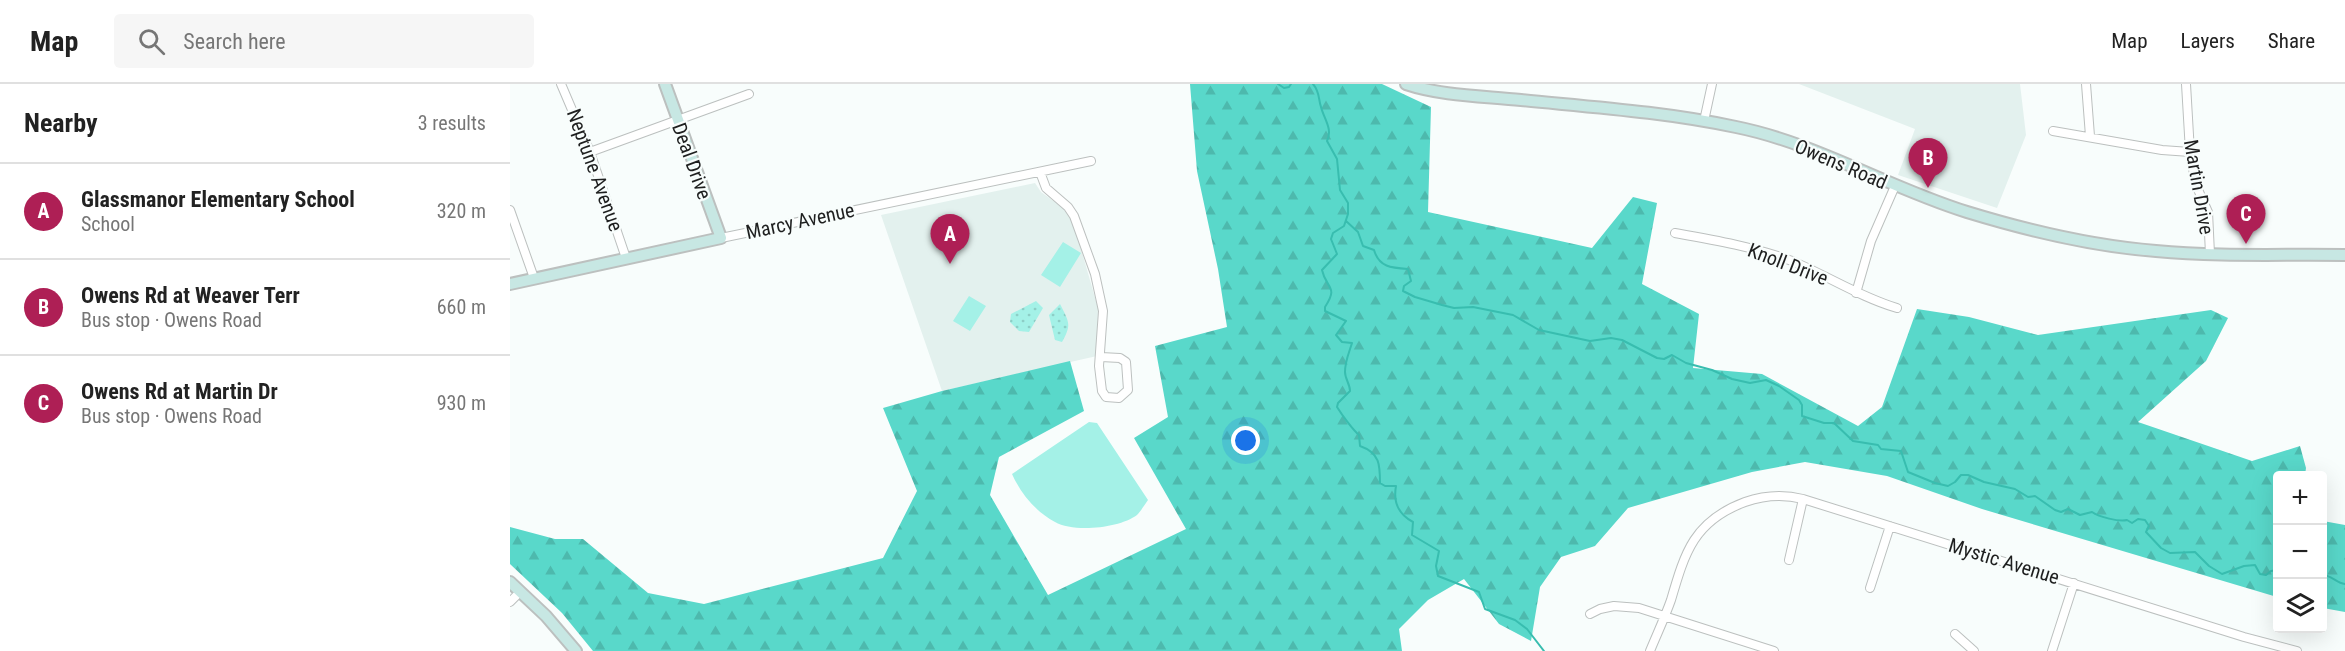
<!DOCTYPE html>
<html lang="en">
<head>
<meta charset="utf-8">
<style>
  body { margin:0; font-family:"Roboto Condensed",sans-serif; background:#f6f6f6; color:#222 }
  .controls { position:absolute; right:18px; bottom:18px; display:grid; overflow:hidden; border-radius:6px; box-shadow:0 6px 24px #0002 }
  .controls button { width:54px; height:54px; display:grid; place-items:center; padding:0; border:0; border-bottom:2px solid #e0e0e0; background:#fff; color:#222; font:30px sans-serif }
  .you { position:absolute; left:736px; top:357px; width:21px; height:21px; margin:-15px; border:4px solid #fff; border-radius:50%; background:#1a73e8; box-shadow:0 0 0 9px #1a73e833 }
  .badge { display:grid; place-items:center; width:39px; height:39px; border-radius:50%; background:#ae1f55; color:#fff; font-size:20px; font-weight:700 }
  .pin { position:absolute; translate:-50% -50px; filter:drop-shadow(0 2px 3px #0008) }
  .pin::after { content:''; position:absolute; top:32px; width:21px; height:18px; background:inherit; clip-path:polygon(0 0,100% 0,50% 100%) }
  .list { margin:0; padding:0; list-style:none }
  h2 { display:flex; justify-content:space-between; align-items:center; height:78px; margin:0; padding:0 24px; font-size:26px }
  h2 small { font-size:20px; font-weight:400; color:#767676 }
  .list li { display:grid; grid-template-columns:39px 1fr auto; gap:18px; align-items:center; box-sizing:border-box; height:96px; padding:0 24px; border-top:2px solid #e0e0e0 }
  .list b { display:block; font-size:22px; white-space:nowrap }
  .list p { margin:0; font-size:20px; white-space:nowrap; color:#767676 }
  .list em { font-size:20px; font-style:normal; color:#767676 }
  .icon { flex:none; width:33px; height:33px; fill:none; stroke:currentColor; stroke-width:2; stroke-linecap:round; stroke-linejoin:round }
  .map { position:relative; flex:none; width:1835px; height:567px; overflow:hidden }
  header { display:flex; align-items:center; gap:36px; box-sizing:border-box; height:84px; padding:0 30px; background:#fff; border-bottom:2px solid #e0e0e0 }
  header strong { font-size:28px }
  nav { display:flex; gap:33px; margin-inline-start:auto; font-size:21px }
  .search { width:420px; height:54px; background:#f6f6f6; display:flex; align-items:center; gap:15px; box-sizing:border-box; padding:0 21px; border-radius:6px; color:#767676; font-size:22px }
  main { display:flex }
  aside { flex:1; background:#fff }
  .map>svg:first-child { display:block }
  .built { fill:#e3f1ee }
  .grass { fill:url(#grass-dots) }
  .forest { fill:url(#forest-firs) }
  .pitch { fill:#a4f1e7 }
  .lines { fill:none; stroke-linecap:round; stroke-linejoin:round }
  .stream { stroke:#38bdaf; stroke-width:2 }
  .street-casing { stroke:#bcc0bf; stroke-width:10 }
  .secondary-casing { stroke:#bcc0bf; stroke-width:14 }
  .street { stroke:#fff; stroke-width:8 }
  .secondary { stroke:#c7e7e3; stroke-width:10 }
  .labels { text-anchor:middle; stroke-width:4.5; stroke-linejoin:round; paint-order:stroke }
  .street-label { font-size:20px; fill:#1e1f1f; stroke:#f8fdfc }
</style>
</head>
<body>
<header>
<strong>Map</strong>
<div class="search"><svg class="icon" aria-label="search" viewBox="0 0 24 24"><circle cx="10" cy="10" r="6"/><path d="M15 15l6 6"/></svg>Search here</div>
<nav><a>Map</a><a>Layers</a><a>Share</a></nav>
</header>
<main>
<aside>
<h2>Nearby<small>3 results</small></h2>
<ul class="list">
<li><span class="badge">A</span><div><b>Glassmanor Elementary School</b><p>School</p></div><em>320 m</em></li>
<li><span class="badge">B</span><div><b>Owens Rd at Weaver Terr</b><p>Bus stop · Owens Road</p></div><em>660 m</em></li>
<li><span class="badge">C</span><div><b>Owens Rd at Martin Dr</b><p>Bus stop · Owens Road</p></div><em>930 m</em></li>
</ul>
</aside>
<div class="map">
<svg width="1835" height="567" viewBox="0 0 1835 567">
  <defs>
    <pattern id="grass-dots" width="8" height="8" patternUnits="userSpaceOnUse" patternTransform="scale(1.5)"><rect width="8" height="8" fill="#a4f1e7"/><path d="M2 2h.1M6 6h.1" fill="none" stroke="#8dcec6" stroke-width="1.8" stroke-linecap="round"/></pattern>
    <pattern id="forest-firs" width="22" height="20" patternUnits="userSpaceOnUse" patternTransform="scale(1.5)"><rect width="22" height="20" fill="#59d8ca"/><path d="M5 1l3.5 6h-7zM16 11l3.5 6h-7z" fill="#4db9ad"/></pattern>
  </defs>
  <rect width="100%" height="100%" fill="#f8fdfc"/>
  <path class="built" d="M1289 0H1510L1516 51 1487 124 1388 91 1405 45Z
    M525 99 531 108 556 126 563 137 588 224 587 272 432 307 371 131Z"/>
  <path class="grass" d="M526 217 533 224 519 248 509 247 500 238 501 230Z
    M550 220C559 238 562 240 552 258L545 256 539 231Z"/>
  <path class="forest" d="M680 0H872L921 23 918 128 1082 164 1123 113 1147 119 1132 200 1189 230 1183 284 1252 290 1348 342 1372 323 1407 225 1459 233 1528 251 1701 226 1718 234 1696 277 1628 338 1742 377 1790 362 1796 384 1795 391 1768 392 1767 513 1472 425 1377 392 1295 378 1242 388 1118 424 1085 462 1051 473 1030 503 1021 557 989 540 954 495 918 516 889 545 892 567H83L52 529 0 480V443L45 455H73L138 509 194 520 373 474 407 407 373 324 432 307 560 277 574 327 489 373 480 411 538 511 676 445 624 354 658 333 645 262 717 243 708 185 687 87Z
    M1813 437 1835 441V528L1813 524Z"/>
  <path class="pitch" d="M553 158 571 169 550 203 531 191Z
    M459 212 476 222 460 247 443 237Z
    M579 338 587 339 638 416C635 420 631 427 627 431 610 444 564 449 545 438 525 427 511 410 502 390Z"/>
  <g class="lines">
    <path class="stream" d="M768 0 774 4 779 3 781 0
      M803 0C810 8 808 14 811 23 814 35 823 45 817 57L827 75 830 106 838 119V130L834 142 823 149 821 155 827 170 812 186C816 205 829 202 815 223V227L836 237 826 251 832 258 842 259C839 269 835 277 835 288 835 295 840 300 840 307L828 319 827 323C832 331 843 346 849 351L850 362C870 369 870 381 870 399L875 402H886C883 418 888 430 903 438L902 451 929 467 926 482 928 492 969 508 975 525 1005 536 1017 545 1034 567
      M836 137 848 148 853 162 864 166C869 183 881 184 898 185L901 197 894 202 893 207 905 213 932 221 944 224 963 223 1003 231 1029 246 1080 257 1101 254 1112 256 1147 274 1154 275 1162 271 1176 279 1202 286 1222 295 1240 299 1256 296 1269 302 1289 316 1292 321V332L1314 339H1324L1343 357 1368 361 1371 365 1391 367 1398 388 1425 399 1438 402 1445 398 1451 391H1458L1474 398 1505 405 1518 413 1525 412 1545 426 1551 428 1558 425 1570 431 1582 428C1589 433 1609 438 1617 436L1622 439 1628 435 1635 436 1639 442 1636 448 1651 464 1660 469 1685 468 1699 482 1712 490 1734 482 1745 481 1750 490 1756 491 1761 487 1768 486
      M1812 491C1822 491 1826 499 1835 500"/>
    <g class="street-casing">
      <path id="street" d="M51 0 80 68 116 174
        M1576 0 1580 52
        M1676 0 1680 68 1686 101 1698 128 1700 170
        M1194 37 1202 0
        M1543 47 1652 66 1680 68
        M80 68 239 10
        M530 88 536 104 558 123 564 132 585 190 593 227 589 282 592 307 596 313 609 314 618 306 616 278 610 274 591 273
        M0 126 24 194
        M1165 149C1204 156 1244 163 1282 177 1318 192 1350 213 1387 224
        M211 154 581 77
        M1346 209 1361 157 1385 102
        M1279 476 1293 415
        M1360 504 1380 442
        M0 518 10 508
        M1080 530 1090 525 1104 522 1129 524 1264 567
        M1445 550 1464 567
        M1140 567C1147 550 1155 533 1161 516 1175 468 1184 437 1235 418 1255 411 1273 410 1293 415L1734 553 1787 567
        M1542 567 1564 499"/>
    </g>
    <g class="secondary-casing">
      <path id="secondary" d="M896 0C932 12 973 12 1011 16 1082 23 1156 28 1226 43 1306 59 1379 104 1457 128 1519 147 1582 162 1646 167 1709 173 1772 170 1835 171
        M0 200 211 154 155 0
        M0 498 36 532 66 567"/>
    </g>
    <use href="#street" class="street"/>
    <use href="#secondary" class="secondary"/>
  </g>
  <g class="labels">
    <g class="street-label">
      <text transform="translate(182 77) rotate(70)" y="7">Deal Drive</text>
      <text transform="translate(1331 80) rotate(23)" y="7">Owens Road</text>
      <text transform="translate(85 86) rotate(70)" y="7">Neptune Avenue</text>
      <text transform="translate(1689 103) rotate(80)" y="7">Martin Drive</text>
      <text transform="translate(290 137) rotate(-12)" y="7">Marcy Avenue</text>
      <text transform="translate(1278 180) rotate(21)" y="7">Knoll Drive</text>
      <text transform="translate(1494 477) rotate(17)" y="7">Mystic Avenue</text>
    </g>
  </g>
</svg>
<div class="controls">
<button>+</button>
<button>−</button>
<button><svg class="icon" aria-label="layers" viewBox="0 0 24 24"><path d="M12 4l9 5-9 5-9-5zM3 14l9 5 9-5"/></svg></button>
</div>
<div class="you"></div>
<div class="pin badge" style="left:440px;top:180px">A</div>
<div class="pin badge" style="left:1418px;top:104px">B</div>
<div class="pin badge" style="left:1736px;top:160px">C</div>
</div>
</main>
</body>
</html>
